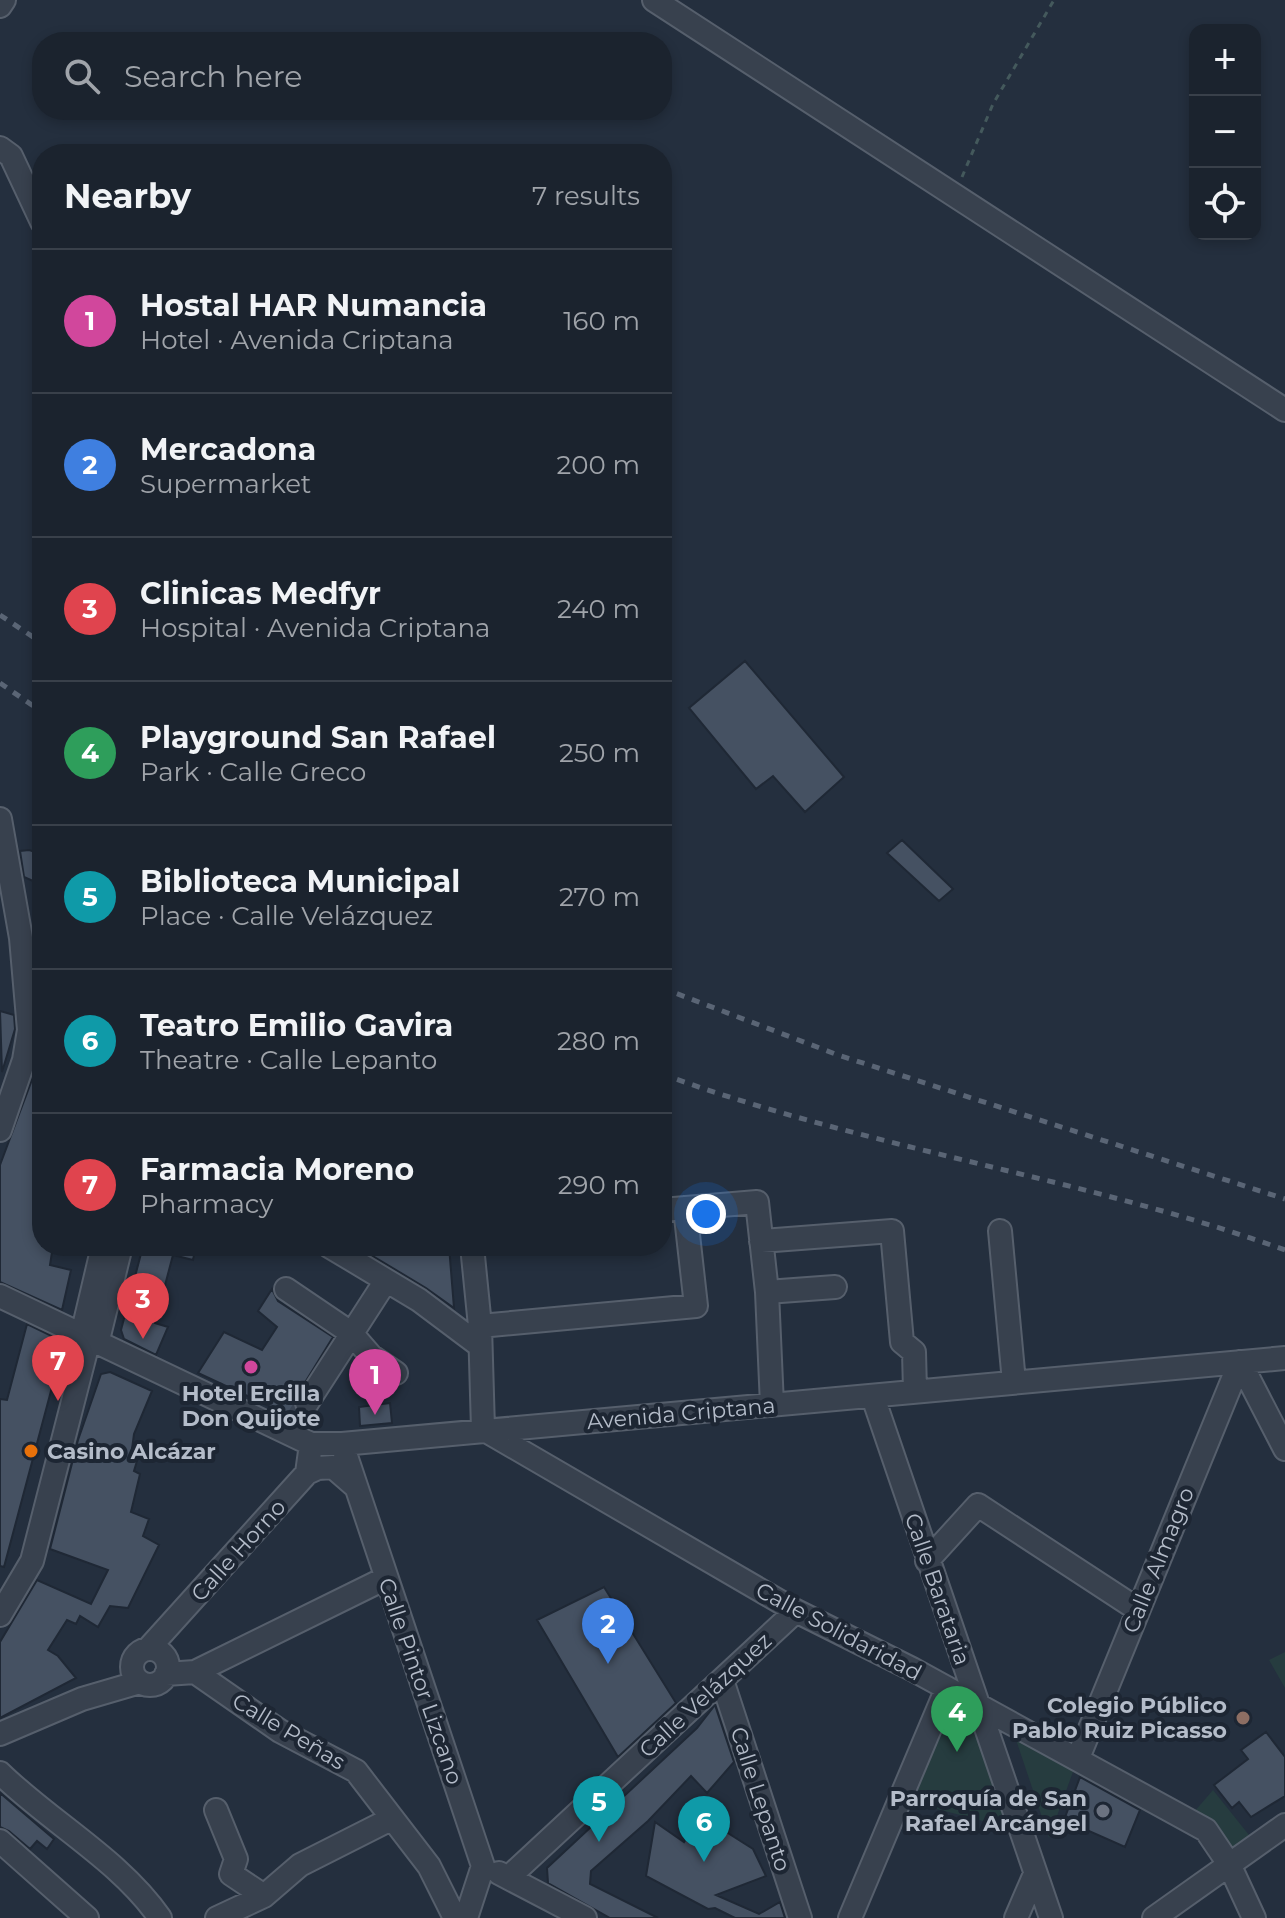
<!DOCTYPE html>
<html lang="en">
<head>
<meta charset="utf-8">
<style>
  body { margin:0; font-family:Montserrat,sans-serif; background:#242b36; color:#f1f3f6 }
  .controls { position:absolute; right:24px; top:24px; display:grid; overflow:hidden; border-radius:16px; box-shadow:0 4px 12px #0003 }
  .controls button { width:72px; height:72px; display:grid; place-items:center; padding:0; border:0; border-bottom:2px solid #39404a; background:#1b232e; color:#f1f3f6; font:40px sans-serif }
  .you { position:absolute; left:706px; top:1214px; width:28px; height:28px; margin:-20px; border:6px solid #fff; border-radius:50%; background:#1a73e8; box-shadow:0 0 0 12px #1a73e833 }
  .badge { display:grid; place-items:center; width:52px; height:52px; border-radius:50%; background:#8ab4f8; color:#fff; font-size:26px; font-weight:700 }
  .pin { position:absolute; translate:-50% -66px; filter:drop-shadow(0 2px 4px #0008) }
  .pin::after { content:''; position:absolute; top:42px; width:28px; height:24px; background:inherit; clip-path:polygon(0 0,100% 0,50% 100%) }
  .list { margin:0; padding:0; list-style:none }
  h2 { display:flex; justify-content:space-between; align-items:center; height:104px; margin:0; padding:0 32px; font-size:34px }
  h2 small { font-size:26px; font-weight:400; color:#a0a4aa }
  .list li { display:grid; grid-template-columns:52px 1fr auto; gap:24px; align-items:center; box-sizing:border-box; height:144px; padding:0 32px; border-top:2px solid #39404a }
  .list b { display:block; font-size:30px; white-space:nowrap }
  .list p { margin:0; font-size:26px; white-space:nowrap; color:#a0a4aa }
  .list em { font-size:26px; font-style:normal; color:#a0a4aa }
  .icon { flex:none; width:44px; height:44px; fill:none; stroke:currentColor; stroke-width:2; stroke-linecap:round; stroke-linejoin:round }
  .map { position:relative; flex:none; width:1285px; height:1918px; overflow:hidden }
  .search { position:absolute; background:#1b232e; box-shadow:0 4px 12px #0003; left:32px; top:32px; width:640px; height:88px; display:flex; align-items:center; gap:20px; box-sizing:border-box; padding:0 28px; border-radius:32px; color:#a0a4aa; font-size:30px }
  .panel { position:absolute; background:#1b232e; box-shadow:0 4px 12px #0003; left:32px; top:144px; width:640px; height:1112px; border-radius:32px }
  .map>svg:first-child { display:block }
  .green { fill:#263c3f }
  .building { fill:#455162; stroke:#1f2835; stroke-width:2 }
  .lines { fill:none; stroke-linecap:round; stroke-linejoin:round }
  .minor-tunnel { stroke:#3a4453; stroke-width:22; stroke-dasharray:22 11; stroke-linecap:butt }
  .minor-casing { stroke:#565f6c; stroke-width:26 }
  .path { stroke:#44595c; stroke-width:3; stroke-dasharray:6 6; stroke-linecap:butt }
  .minor { stroke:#38414e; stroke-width:22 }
  .rail { stroke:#5a6575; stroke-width:5; stroke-dasharray:8 8; stroke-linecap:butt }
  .hotel-dot { fill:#d1479c; stroke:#1d2633; stroke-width:3 }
  .food-dot { fill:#e8710a; stroke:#1d2633; stroke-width:3 }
  .education-dot { fill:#8d6e63; stroke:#1d2633; stroke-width:3 }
  .worship-dot { fill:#6b7280; stroke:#1d2633; stroke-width:3 }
  .labels { text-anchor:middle; stroke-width:8; stroke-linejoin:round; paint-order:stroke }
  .poi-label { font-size:22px; font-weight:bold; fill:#b4bcc9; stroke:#1d2633; text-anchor:end }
  .street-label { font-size:22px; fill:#b4bcc9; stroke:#1d2633 }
</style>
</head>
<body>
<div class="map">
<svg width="1285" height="1918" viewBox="0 0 1285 1918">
  <rect width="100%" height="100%" fill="#242f3e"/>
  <path class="green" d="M1285 1652V1688L1269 1660Z
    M947 1688 978 1705 1021 1831 899 1799Z
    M1010 1722 1078 1758 1049 1838Z
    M1213 1790 1257 1845 1229 1864 1188 1819Z"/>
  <path class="building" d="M745 661 844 777 805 812 773 776 756 789 689 708Z
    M902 840 953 889 939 901 887 853Z
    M29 850 42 854V885L24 877 20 851Z
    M0 1011 14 1015 15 1029 2 1072Z
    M33 1077 42 1079V1246H53L50 1265 71 1270 62 1310 0 1282V1165Z
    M143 1246H196L193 1260 173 1255 155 1323 168 1327 156 1355 124 1339 121 1330Z
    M356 1246H449L454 1308 426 1288Z
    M272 1289 278 1301 333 1337 293 1402 299 1414 311 1416 312 1426 198 1373 224 1332 262 1350 277 1327 258 1311Z
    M27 1324 62 1341 63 1346 4 1567 0 1566V1399L7 1400Z
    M110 1372 152 1391 134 1434 132 1449 140 1451 134 1471 140 1474 131 1512 149 1519 143 1536 159 1545 128 1608 110 1606 98 1627 80 1616 76 1624 67 1620 48 1650 58 1656 76 1678 0 1718V1642L37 1580 91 1604 108 1570 50 1549 78 1440 101 1374Z
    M390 1403 392 1423 360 1426 359 1407Z
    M604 1587 676 1703 618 1757 537 1620Z
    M715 1705 734 1762 707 1793 691 1776 648 1821 591 1871 590 1884 658 1918H610L548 1883 547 1868 697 1728Z
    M1266 1732 1285 1757V1796L1251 1817 1239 1802 1232 1808 1214 1785 1248 1759 1241 1750Z
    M1080 1777 1140 1810 1125 1847 1064 1820Z
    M0 1793 54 1839 47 1849 37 1841 30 1849 9 1831 0 1827Z
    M701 1816 753 1849 766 1876 716 1895 759 1914 780 1902 785 1918H735L715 1908 708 1909 646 1876 655 1822 684 1842Z"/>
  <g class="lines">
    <path class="minor-tunnel" d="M296 1420 307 1403"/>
    <g class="minor-casing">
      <path id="minor" d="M654 0 1285 410
        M0 6 4 0
        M0 148 11 156 42 222
        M0 819 21 938 29 1030 24 1060 0 1130
        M662 1210 757 1202 767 1292 772 1405
        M1000 1231 1014 1382
        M761 1241 892 1231 902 1342 914 1352 915 1391
        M329 1246 419 1300 479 1345
        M472 1246 480 1326 483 1429 796 1611 912 1669 1206 1830 1229 1864 1254 1918
        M286 1289 351 1333 371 1356 396 1373
        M767 1292 835 1287
        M0 1296 311 1444H342L1285 1358
        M480 1326 696 1306 685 1208
        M82 1335 103 1246
        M97 1344 121 1246
        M1240 1362 1285 1449
        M873 1397 1051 1918
        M307 1403 385 1282
        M342 1444 483 1866 466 1918
        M307 1473 318 1468 333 1467 356 1487
        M927 1561 978 1505 1137 1609
        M0 1615 32 1561 89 1339
        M148 1649 307 1473 311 1444
        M132 1667a18 18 0 1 1 36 0a18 18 0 1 1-36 0Z
        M195 1672 280 1731 356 1771 429 1866 455 1918
        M166 1674 195 1672 386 1578
        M722 1680 800 1918
        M0 1734 82 1699 140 1682
        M1078 1758 1240 1362
        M0 1773C50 1822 120 1860 160 1918
        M216 1810 236 1859 231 1874 264 1896
        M0 1841 87 1918
        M499 1873 585 1918
        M509 1877 796 1611
        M217 1918 264 1896 300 1865 391 1819
        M850 1918 947 1688
        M1016 1918 1035 1874
        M1154 1918 1285 1825"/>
    </g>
    <path class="path" d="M962 177 993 104 1054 0"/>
    <use href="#minor" class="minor"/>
    <path class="rail" d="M0 615 42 643
      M0 683 42 712
      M662 988 838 1055 1285 1199
      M662 1074C864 1148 1082 1177 1285 1250"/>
  </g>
  <circle class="hotel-dot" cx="251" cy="1367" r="8"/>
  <circle class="food-dot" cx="31" cy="1451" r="8"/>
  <circle class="education-dot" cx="1243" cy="1718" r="8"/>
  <circle class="worship-dot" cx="1103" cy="1811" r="8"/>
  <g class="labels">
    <g class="poi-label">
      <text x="251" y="1401" text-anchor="middle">Hotel Ercilla<tspan x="251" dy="25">Don Quijote</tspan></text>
      <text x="47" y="1459" text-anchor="start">Casino Alcázar</text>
      <text x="1227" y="1713">Colegio Público<tspan x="1227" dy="25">Pablo Ruiz Picasso</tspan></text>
      <text x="1087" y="1806">Parroquía de San<tspan x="1087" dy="25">Rafael Arcángel</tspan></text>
    </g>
    <g class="street-label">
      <text transform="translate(681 1413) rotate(-5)" y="8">Avenida Criptana</text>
      <text transform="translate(238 1550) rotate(-48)" y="8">Calle Horno</text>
      <text transform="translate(1158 1560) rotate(-68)" y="8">Calle Almagro</text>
      <text transform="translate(938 1589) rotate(71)" y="8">Calle Barataria</text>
      <text transform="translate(839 1631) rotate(28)" y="8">Calle Solidaridad</text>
      <text transform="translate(421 1681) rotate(71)" y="8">Calle Pintor Lizcano</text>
      <text transform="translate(705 1695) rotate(-43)" y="8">Calle Velázquez</text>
      <text transform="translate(289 1731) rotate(31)" y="8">Calle Peñas</text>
      <text transform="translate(761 1799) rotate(72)" y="8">Calle Lepanto</text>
    </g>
  </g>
</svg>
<div class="controls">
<button>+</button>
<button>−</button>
<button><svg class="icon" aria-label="locate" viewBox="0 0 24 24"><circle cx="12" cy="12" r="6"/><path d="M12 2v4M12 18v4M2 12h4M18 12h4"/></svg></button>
</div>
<div class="you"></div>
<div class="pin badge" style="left:375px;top:1415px;background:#d1479c">1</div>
<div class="pin badge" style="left:608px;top:1664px;background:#3f7fe0">2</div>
<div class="pin badge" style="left:143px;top:1339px;background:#e0444e">3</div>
<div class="pin badge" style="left:957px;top:1752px;background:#2e9e5b">4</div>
<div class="pin badge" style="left:599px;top:1842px;background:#0f9aa8">5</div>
<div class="pin badge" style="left:704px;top:1862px;background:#0f9aa8">6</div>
<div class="pin badge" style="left:58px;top:1401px;background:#e0444e">7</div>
<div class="search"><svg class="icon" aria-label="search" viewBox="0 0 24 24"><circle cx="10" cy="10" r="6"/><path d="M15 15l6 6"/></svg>Search here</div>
<section class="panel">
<h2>Nearby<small>7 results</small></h2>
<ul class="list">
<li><span class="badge" style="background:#d1479c">1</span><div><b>Hostal HAR Numancia</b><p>Hotel · Avenida Criptana</p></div><em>160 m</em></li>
<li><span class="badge" style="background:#3f7fe0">2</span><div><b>Mercadona</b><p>Supermarket</p></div><em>200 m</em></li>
<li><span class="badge" style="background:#e0444e">3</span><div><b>Clinicas Medfyr</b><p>Hospital · Avenida Criptana</p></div><em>240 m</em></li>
<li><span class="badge" style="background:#2e9e5b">4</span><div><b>Playground San Rafael</b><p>Park · Calle Greco</p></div><em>250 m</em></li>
<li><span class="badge" style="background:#0f9aa8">5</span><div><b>Biblioteca Municipal</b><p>Place · Calle Velázquez</p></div><em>270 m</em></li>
<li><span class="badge" style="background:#0f9aa8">6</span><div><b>Teatro Emilio Gavira</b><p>Theatre · Calle Lepanto</p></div><em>280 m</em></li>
<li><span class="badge" style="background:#e0444e">7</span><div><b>Farmacia Moreno</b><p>Pharmacy</p></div><em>290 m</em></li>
</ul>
</section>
</div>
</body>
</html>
